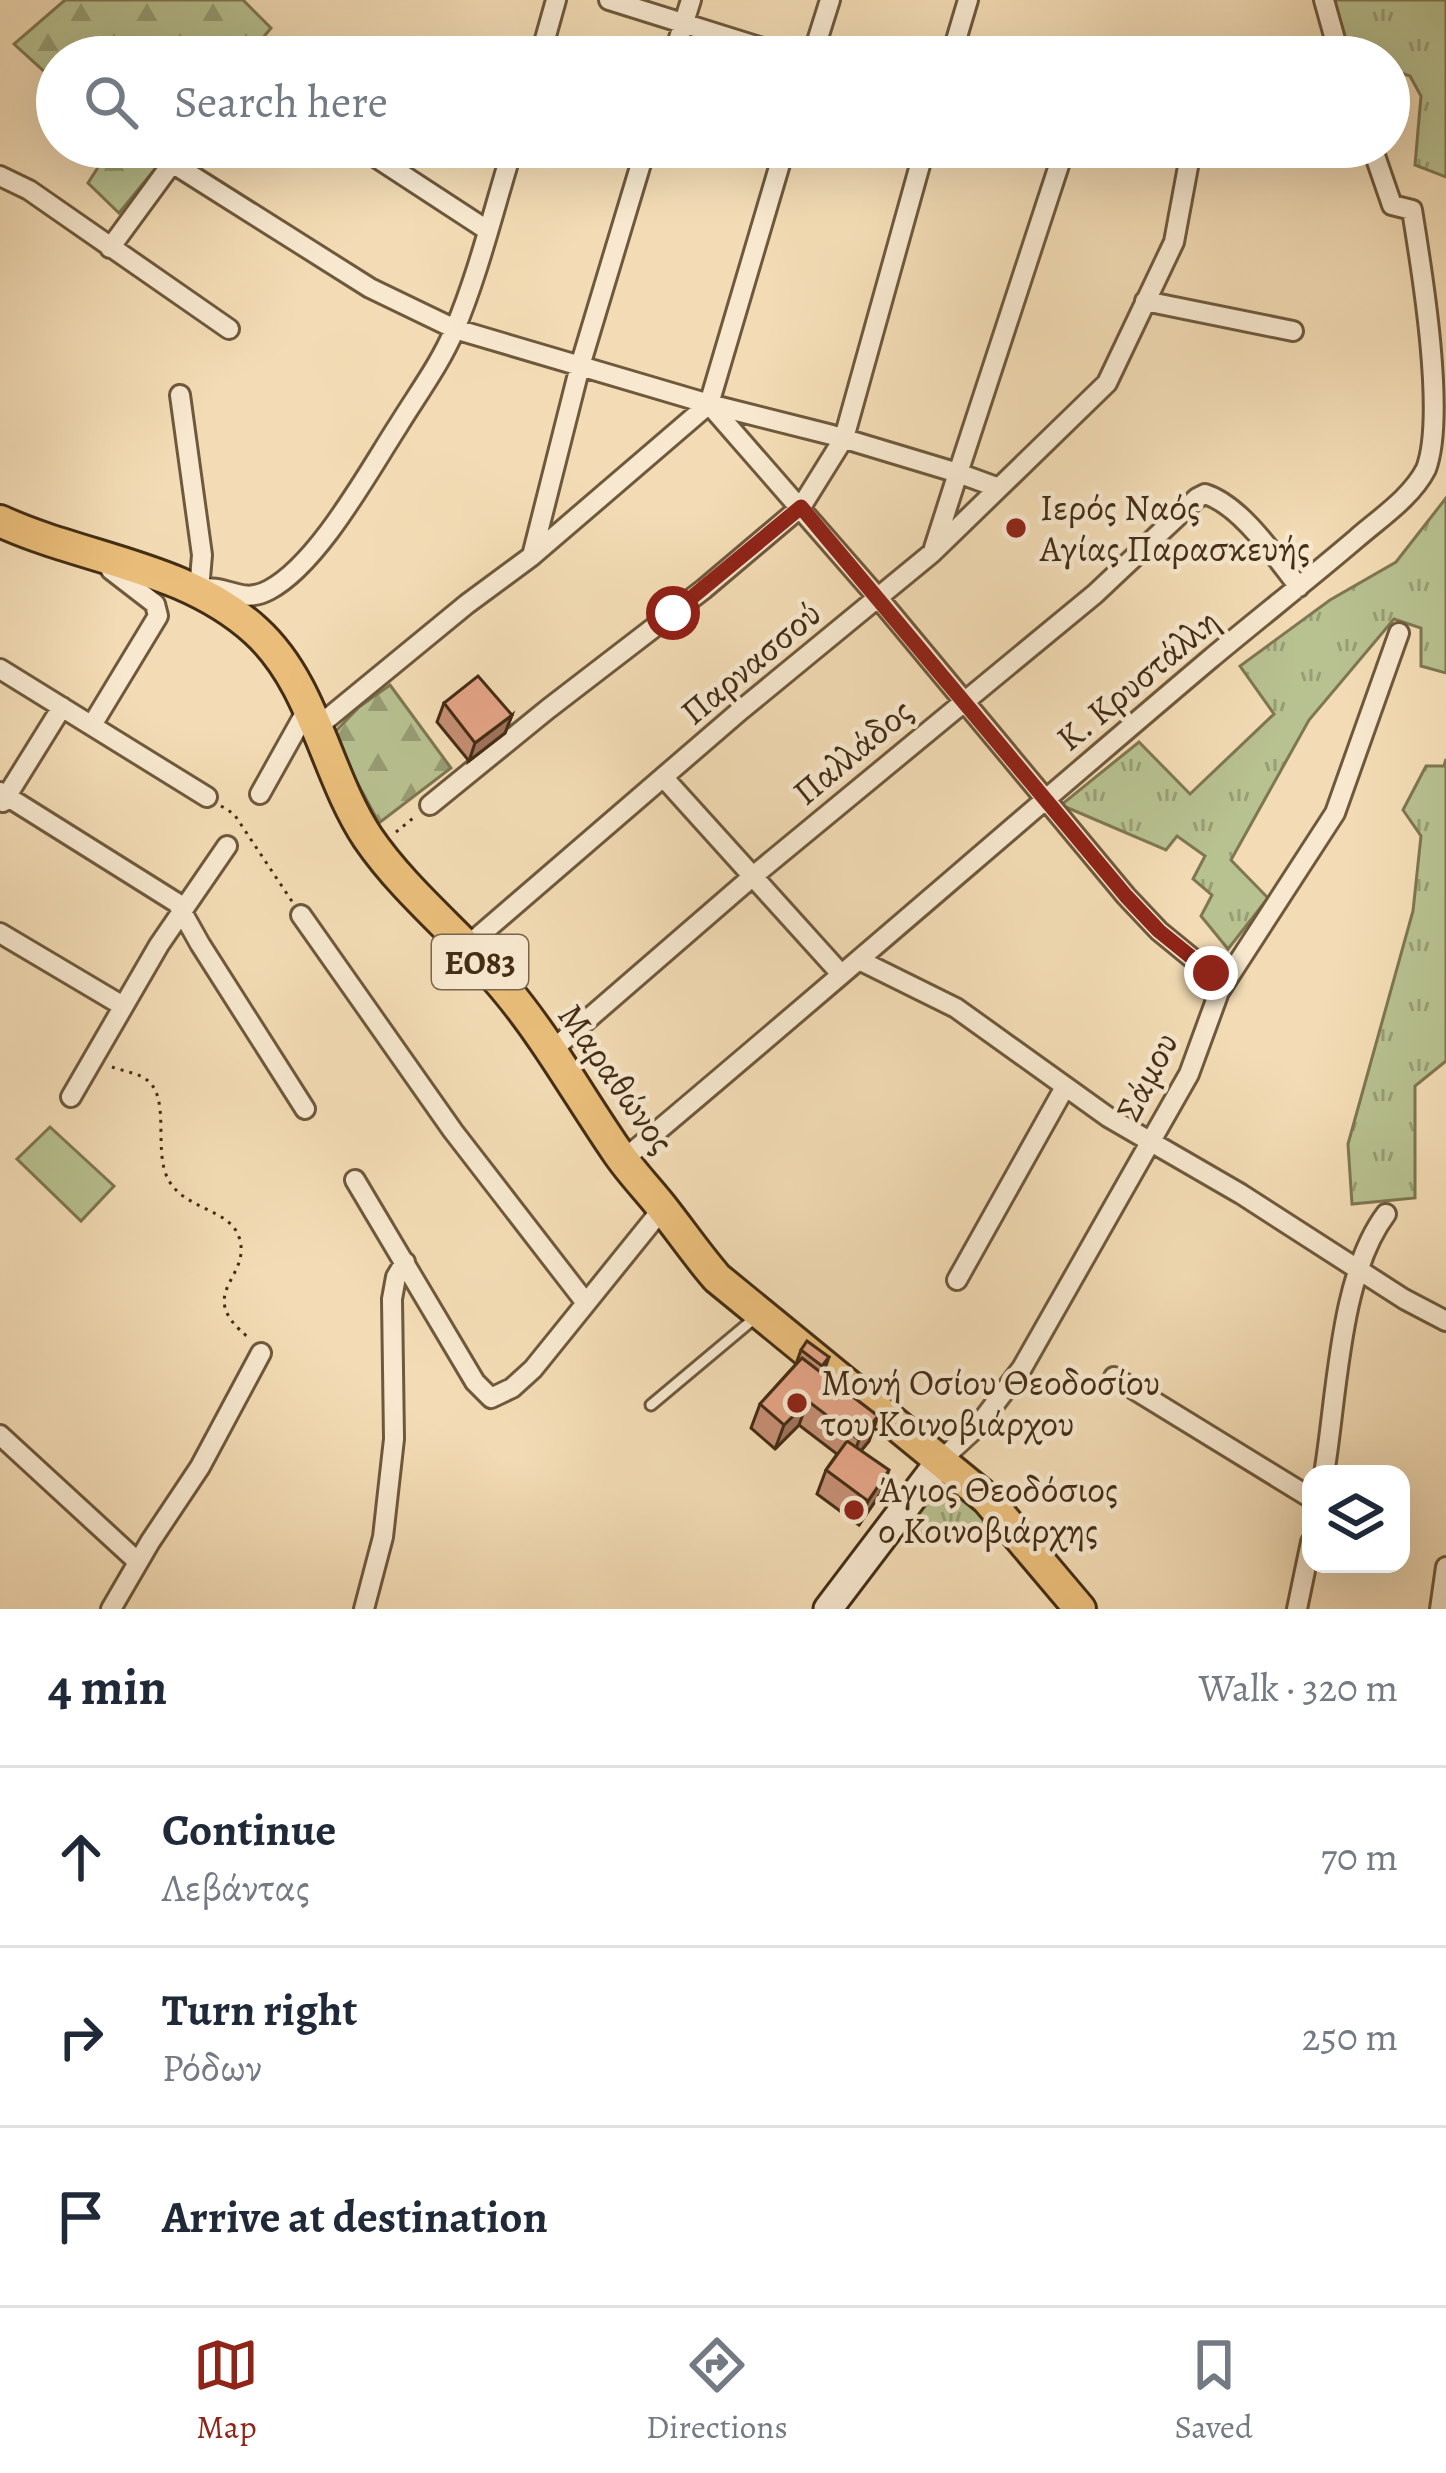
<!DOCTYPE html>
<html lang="en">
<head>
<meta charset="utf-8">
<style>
  body { margin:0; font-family:Alegreya,serif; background:#f6f6f7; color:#1f2937 }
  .controls { position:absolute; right:36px; bottom:36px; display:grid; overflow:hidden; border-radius:24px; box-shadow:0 12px 48px #0002 }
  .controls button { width:108px; height:108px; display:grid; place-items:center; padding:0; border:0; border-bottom:3px solid #e0e1e3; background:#fff; color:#1f2937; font:60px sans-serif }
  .stop { position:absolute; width:36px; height:36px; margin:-27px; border:9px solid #8f2418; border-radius:50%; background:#fff }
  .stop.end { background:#8f2418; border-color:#fff; box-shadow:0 3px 12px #0008 }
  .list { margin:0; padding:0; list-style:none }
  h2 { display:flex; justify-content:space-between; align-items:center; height:156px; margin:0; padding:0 48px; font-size:51px }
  h2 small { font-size:39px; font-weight:400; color:#747a83 }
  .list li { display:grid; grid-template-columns:78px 1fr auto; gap:36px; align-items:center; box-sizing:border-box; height:180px; padding:0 48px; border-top:3px solid #e0e1e3 }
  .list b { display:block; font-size:45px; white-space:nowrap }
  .list p { margin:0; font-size:39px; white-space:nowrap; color:#747a83 }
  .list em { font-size:39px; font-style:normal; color:#747a83 }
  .icon { flex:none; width:66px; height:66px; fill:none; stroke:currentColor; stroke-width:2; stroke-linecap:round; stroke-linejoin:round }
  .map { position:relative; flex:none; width:1446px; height:1609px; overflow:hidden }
  .search { position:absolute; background:#fff; box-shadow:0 12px 48px #0002; left:36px; right:36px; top:36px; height:132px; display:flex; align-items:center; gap:30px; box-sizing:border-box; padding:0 42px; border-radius:66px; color:#747a83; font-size:45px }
  .sheet { height:696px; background:#fff }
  nav { display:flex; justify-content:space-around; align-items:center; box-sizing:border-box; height:168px; border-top:3px solid #e0e1e3; background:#fff; font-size:33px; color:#747a83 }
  nav a { display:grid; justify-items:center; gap:6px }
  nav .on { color:#8f2418 }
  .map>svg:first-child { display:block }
  .grass { fill:url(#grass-tufts); stroke:#7e7752; stroke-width:3 }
  .forest { fill:url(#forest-firs); stroke:#7e7752; stroke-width:3 }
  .garden { fill:#b8c190; stroke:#7e7752; stroke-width:3 }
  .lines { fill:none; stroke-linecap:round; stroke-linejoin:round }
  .lane-casing { stroke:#6f593c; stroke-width:15 }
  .street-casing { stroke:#6f593c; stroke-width:24 }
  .secondary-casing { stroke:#432d14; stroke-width:33 }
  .primary-casing { stroke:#432d14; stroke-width:36 }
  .path { stroke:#432d14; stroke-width:3; stroke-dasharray:3 6; stroke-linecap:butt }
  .lane { stroke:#f7e8cf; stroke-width:9 }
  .street { stroke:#f7e8cf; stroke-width:18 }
  .secondary { stroke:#f7e8cf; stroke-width:27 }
  .primary { stroke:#eabe7a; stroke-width:30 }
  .wall { fill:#c58e74; stroke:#432d14; stroke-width:3 }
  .shaded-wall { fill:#a0745e; stroke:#432d14; stroke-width:3 }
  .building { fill:#e5a587; stroke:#432d14; stroke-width:3 }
  .route { stroke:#8f2418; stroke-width:15 }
  .poi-dot { fill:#8f2418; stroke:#f7e8cf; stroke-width:4.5 }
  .labels { text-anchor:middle; stroke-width:9; stroke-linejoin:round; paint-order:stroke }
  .shield { fill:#f7e8cf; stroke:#79654c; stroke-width:3 }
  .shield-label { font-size:33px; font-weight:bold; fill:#432d14 }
  .poi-label { font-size:36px; fill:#432d14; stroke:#f7e8cf; text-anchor:start }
  .street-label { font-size:36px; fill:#432d14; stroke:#f7e8cf }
</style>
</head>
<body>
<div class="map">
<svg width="1446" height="1609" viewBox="0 0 1446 1609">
  <defs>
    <pattern id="grass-tufts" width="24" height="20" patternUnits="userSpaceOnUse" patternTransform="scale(3)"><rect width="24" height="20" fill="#b8c190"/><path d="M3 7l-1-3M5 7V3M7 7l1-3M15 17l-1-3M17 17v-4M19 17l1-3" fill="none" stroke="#979d74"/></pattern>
    <pattern id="forest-firs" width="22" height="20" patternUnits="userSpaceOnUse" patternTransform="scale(3)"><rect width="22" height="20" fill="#b8c190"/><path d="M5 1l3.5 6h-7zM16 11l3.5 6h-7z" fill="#979d74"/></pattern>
  </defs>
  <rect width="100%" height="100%" fill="#f3dcb5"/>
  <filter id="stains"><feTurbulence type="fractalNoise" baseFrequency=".00167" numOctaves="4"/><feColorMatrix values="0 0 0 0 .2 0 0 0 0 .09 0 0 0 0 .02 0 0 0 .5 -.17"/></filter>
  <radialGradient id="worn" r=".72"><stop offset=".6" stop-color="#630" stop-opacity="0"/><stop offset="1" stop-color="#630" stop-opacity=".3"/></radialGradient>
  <path class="grass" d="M1333 0H1446V177L1415 165 1421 96 1410 76 1389 69V57H1350Z
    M1446 498V673L1421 666V628L1394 619 1309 720 1231 860 1268 898 1228 949 1201 916 1212 895 1193 879 1205 856 1177 836 1166 850 1061 805 1139 742 1190 794 1274 714 1240 666 1330 600 1396 562Z
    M1446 759V1061L1415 1086V1198L1352 1204 1348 1144 1413 911 1421 836 1403 810 1426 766H1444Z
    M931 1487 955 1488 996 1532 945 1542 899 1527Z"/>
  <path class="forest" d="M65 0H243L271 28 247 57H57V83L14 44Z
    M97 147H173L119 213 88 183 102 161Z
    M390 685 451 768 379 823 352 773 335 732 359 707Z"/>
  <path class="garden" d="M50 1127 114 1186 81 1221 17 1159Z"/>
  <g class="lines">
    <g class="lane-casing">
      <path id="lane" d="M651 1405 756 1317"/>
    </g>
    <g class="street-casing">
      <path id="street" d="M609 0 791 57
        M1324 0 1340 57
        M540 57 556 0
        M673 57 691 0
        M812 57 830 0
        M951 57 968 0
        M360 147 487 230
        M1096 147 1122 154 1140 147
        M172 163 370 288 455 329 709 404 832 435 958 473 934 548
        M0 176 29 190 229 329
        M110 248 184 147
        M1145 301 1293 331
        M180 395 202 555 199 590C226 582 239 606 269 590 318 564 367 474 398 426 417 395 440 364 454 331 479 272 494 208 513 147
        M709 404 879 599 1126 896 1159 931 1214 976 1219 992
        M999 488 958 473 1065 147
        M532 556 580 366 646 147
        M0 669 207 797
        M92 725 158 616 155 604 111 570 112 561
        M316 728 467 604 532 556 709 404 785 147
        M664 778 841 974
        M0 792 177 903 200 944 305 1109
        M260 794 308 708
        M3 802 62 707
        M430 805 548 709 704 589 801 507 844 438 925 147
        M301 915 453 1131 586 1303
        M0 933 123 1006
        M466 947 741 710 932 553 1107 383 1174 242 1190 156 1187 147
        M859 960 956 1008 1108 1117 1241 1194 1404 1299 1446 1321
        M550 1052 752 877 1095 594 1197 498 1205 494C1241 505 1276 558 1299 587
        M71 1097 159 945 227 846
        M623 1160C820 995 1013 826 1209 660 1258 619 1308 580 1356 539 1380 518 1411 498 1426 469 1446 416 1422 271 1412 210L1392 205 1372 147
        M355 1180 475 1382 491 1398 512 1388 533 1369 663 1208
        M957 1280 1065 1087
        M1114 1377 1311 1498
        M0 1435 138 1562
        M941 1460 978 1426 1022 1368 1189 1074 1219 992 1335 813 1399 633
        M1324 1474C1337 1398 1339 1276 1386 1214
        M111 1609 150 1542 200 1467 261 1353
        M364 1609 383 1537 394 1439 392 1299 396 1277 405 1262
        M1297 1609 1311 1542
        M1440 1609 1446 1567"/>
    </g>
    <g class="secondary-casing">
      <path id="secondary" d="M828 1609 941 1460"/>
    </g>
    <g class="primary-casing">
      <path id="primary" d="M0 521C85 560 185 566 256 631 315 685 325 773 368 838 407 895 465 939 508 992 547 1039 581 1099 616 1150 629 1170 646 1187 661 1206 680 1230 697 1255 717 1278L987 1499 1080 1609"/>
    </g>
    <path class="path" d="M221 806 234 814 293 903
      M396 832 417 815
      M112 1067C123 1071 138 1073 147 1080 171 1098 153 1151 168 1179 183 1209 230 1209 239 1237 253 1279 192 1292 249 1338"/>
    <use href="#lane" class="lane"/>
    <use href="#street" class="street"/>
    <use href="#secondary" class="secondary"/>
    <use href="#primary" class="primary"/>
  </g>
  <path class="wall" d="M444 703 512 715 505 733 469 761 437 722Z
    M801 1350 829 1357 823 1374 878 1416 869 1441 861 1451 880 1494 859 1525 817 1494 826 1470 837 1454 799 1425 775 1449 751 1428 760 1404 796 1364Z"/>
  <path class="shaded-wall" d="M512 715 505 733 469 761 475 743Z
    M808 1401 799 1425 775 1449 784 1425Z
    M878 1416 869 1441 850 1464 859 1440Z
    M889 1470 880 1494 859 1525 868 1501Z"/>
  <path class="building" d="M478 676 512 715 475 743 444 703Z
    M807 1341 829 1357 822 1366 801 1350Z
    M802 1358 878 1416 859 1440 808 1401 784 1425 760 1404Z
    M847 1441 889 1470 868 1501 826 1470Z"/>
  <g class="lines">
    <path class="route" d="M673 613 801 507 1126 896 1159 931 1211 973"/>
  </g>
  <g class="poi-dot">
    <circle cx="1016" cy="528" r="12"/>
    <circle cx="797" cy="1403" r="12"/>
    <circle cx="854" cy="1510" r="12"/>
  </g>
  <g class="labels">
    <rect class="shield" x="432" y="935" width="96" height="54" rx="9"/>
    <g class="shield-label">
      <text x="480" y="974">ΕΟ83</text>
    </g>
    <g class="poi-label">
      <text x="1040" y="520">Ιερός Ναός<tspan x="1040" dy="41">Αγίας Παρασκευής</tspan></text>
      <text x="821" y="1395">Μονή Οσίου Θεοδοσίου<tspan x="821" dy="41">του Κοινοβιάρχου</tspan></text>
      <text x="878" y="1502">Άγιος Θεοδόσιος<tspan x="878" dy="41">ο Κοινοβιάρχης</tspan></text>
    </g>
    <g class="street-label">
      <text transform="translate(750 662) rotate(-40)" y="13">Παρνασσού</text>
      <text transform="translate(1137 679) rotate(-40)" y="13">Κ. Κρυστάλλη</text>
      <text transform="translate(852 751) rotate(-40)" y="13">Παλλάδος</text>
      <text transform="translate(1146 1076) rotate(-63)" y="13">Σάμου</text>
      <text transform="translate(617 1078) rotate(55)" y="13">Μαραθώνος</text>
    </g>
  </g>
  <rect width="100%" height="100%" filter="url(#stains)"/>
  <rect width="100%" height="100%" fill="url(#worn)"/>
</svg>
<div class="controls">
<button><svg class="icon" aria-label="layers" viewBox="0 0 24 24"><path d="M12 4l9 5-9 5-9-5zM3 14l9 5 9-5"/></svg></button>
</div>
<div class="stop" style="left:673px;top:613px"></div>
<div class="stop end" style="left:1211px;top:973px"></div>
<div class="search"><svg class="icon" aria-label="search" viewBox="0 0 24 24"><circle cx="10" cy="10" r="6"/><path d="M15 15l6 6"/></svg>Search here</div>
</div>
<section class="sheet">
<h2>4 min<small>Walk · 320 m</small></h2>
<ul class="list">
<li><svg class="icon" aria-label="ahead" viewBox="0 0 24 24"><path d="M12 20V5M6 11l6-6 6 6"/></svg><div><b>Continue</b><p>Λεβάντας</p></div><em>70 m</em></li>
<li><svg class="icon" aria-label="right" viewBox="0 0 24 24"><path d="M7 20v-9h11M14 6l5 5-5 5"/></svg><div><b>Turn right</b><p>Ρόδων</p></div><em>250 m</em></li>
<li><svg class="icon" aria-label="arrive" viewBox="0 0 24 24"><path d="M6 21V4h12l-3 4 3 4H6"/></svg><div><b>Arrive at destination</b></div></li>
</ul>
</section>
<nav>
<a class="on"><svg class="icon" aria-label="map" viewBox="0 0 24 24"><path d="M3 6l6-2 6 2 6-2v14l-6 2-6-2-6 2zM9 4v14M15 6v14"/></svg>Map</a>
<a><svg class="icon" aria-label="directions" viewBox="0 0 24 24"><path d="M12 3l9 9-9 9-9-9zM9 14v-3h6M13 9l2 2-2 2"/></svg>Directions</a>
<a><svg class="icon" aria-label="saved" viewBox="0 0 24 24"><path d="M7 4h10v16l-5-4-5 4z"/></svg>Saved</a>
</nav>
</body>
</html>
